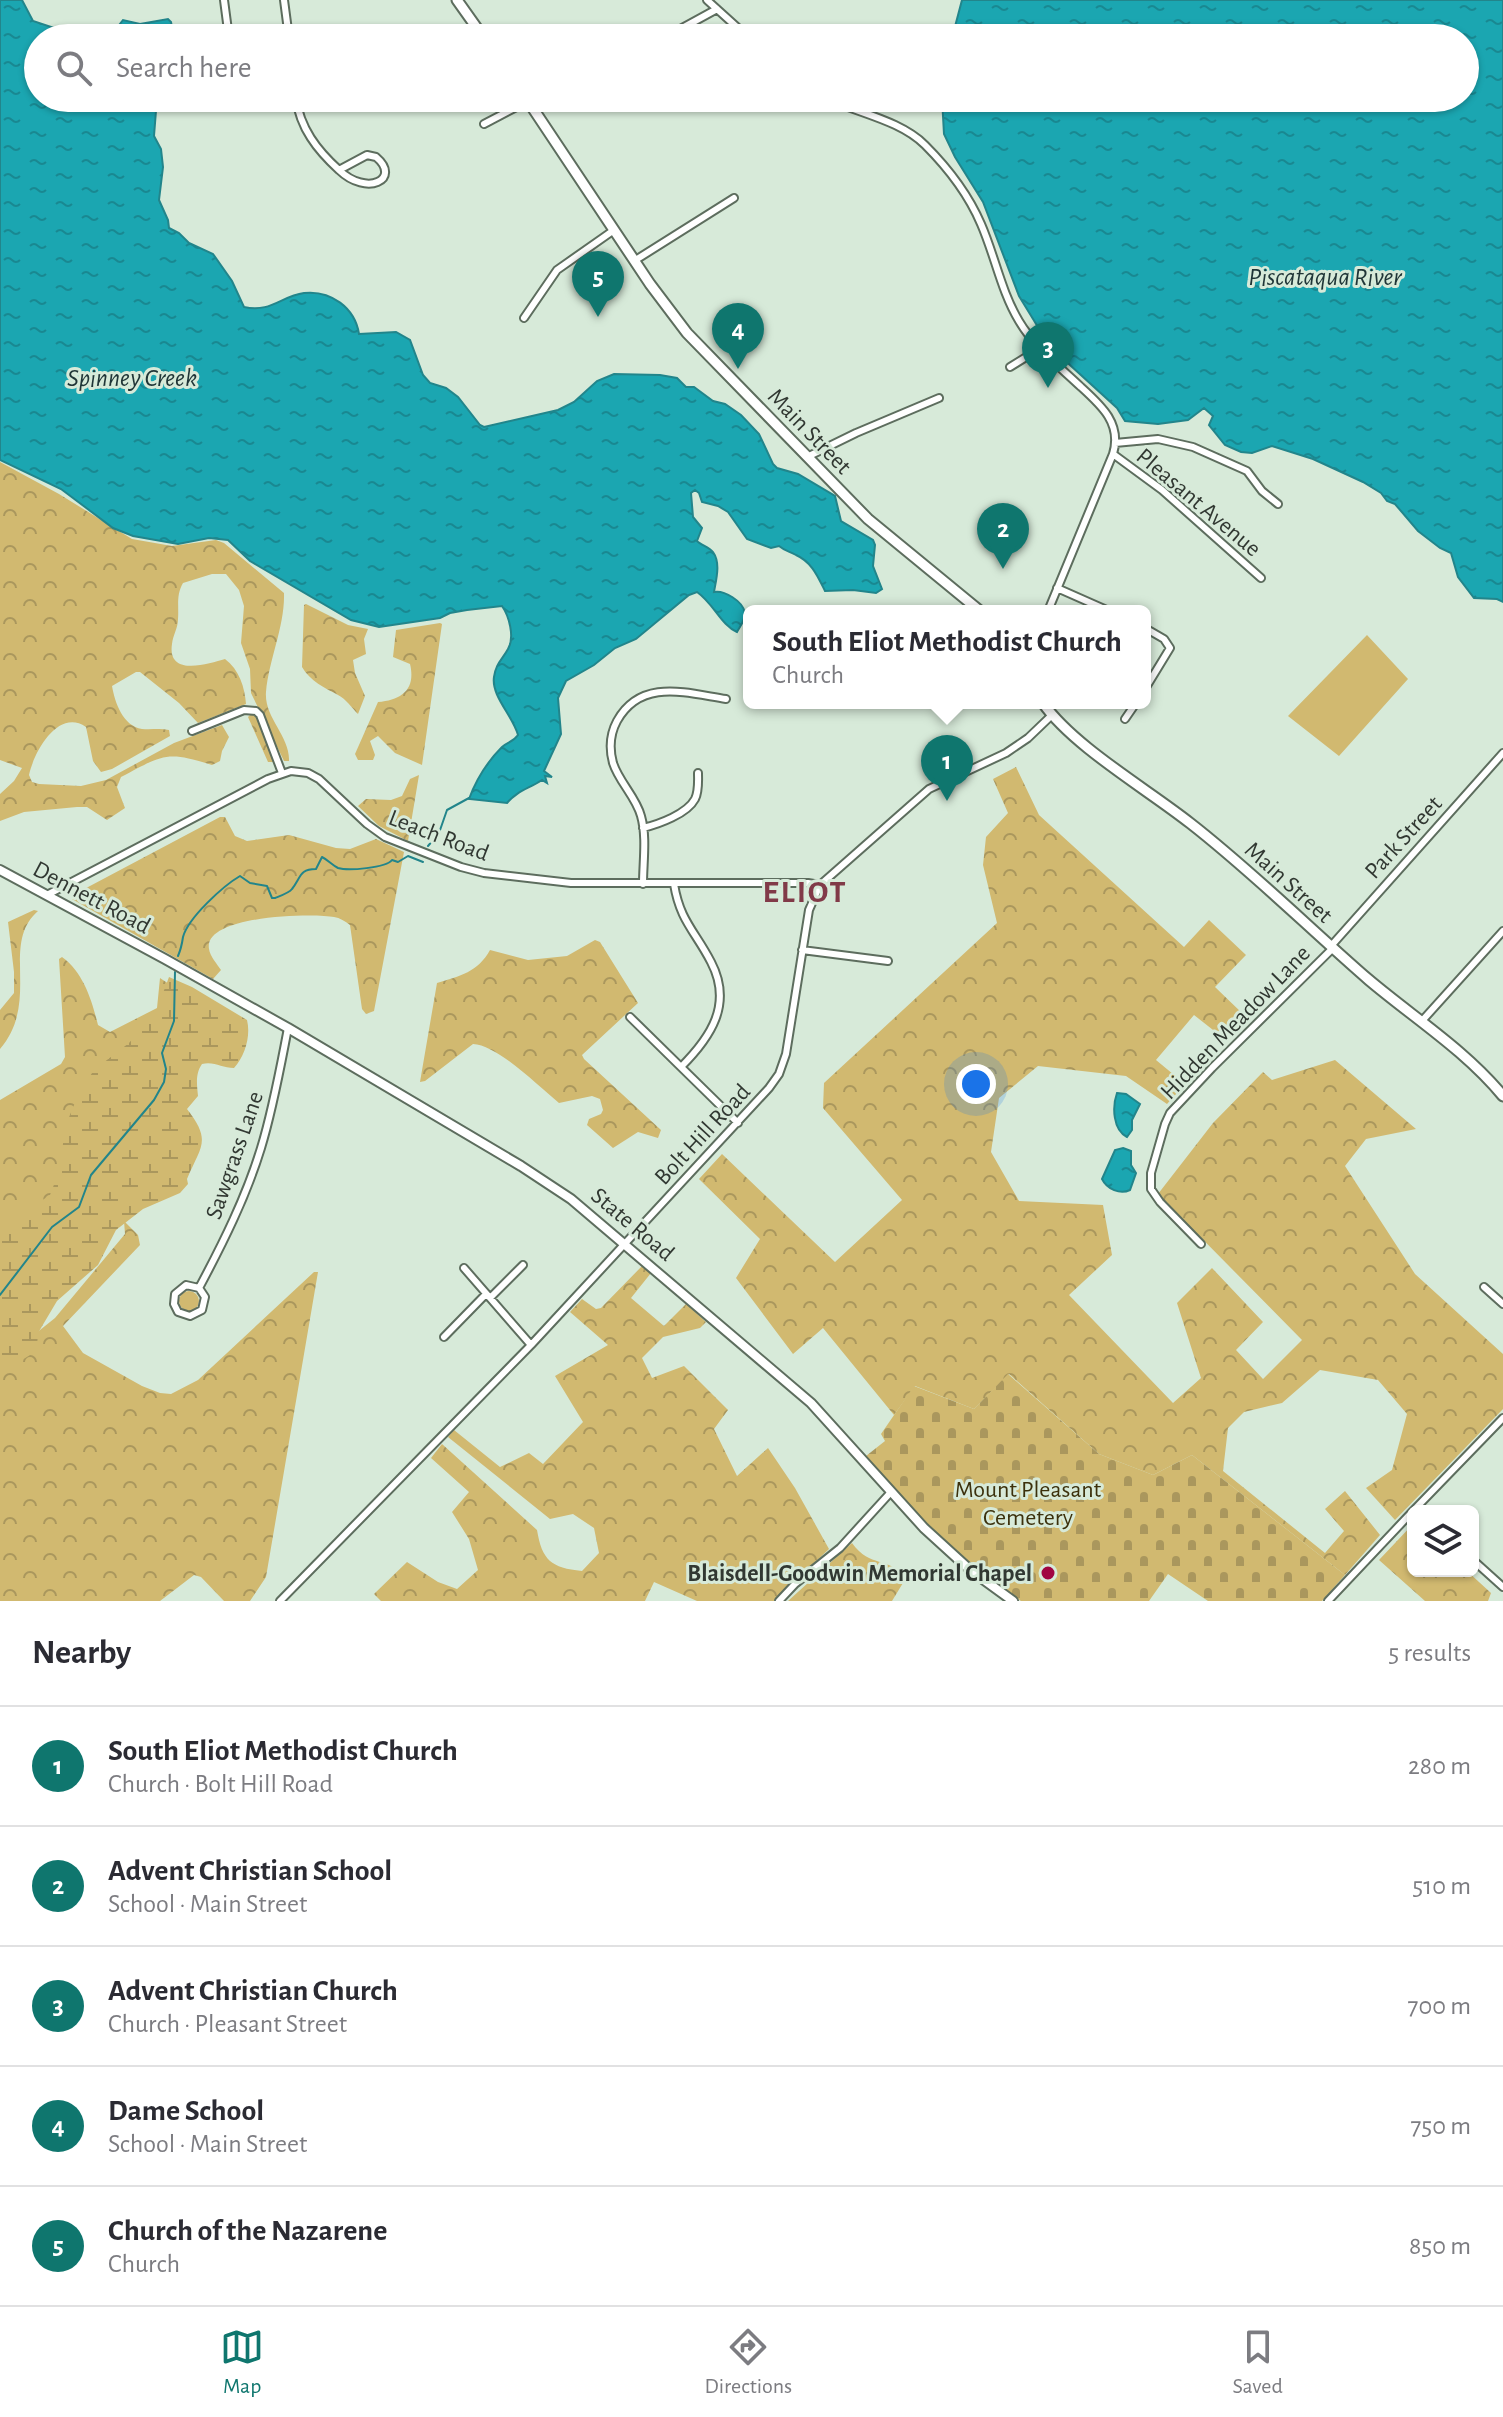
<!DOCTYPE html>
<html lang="en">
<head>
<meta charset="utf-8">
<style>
  body { margin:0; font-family:"Alegreya Sans",sans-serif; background:#f7f7f7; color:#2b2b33 }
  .controls { position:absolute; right:24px; bottom:24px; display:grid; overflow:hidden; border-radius:12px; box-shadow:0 2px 6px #0004 }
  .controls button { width:72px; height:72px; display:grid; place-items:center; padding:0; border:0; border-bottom:2px solid #e1e1e2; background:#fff; color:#2b2b33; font:40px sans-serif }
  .you { position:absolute; left:976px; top:1084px; width:28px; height:28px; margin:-20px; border:6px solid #fff; border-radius:50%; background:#1a73e8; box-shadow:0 0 0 12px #1a73e833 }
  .badge { display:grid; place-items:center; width:52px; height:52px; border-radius:50%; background:#0f766e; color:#fff; font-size:26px; font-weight:700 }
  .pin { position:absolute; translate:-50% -66px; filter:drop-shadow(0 2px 4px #0008) }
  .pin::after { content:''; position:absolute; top:42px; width:28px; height:24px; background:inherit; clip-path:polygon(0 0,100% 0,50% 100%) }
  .popup { position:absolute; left:743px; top:605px; width:408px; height:104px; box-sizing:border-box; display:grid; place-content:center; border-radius:12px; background:#fff; filter:drop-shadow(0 2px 6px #0005); font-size:26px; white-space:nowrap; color:#7c7c81 }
  .popup b { font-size:30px; color:#2b2b33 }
  .popup::after { content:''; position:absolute; left:50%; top:100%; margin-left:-16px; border:16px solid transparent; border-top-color:#fff }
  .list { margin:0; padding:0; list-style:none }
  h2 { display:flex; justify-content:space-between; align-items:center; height:104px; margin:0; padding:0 32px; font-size:34px }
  h2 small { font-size:26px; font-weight:400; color:#7c7c81 }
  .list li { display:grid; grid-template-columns:52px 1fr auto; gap:24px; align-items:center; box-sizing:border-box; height:120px; padding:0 32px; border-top:2px solid #e1e1e2 }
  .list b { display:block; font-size:30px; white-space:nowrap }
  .list p { margin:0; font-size:26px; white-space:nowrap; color:#7c7c81 }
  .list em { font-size:26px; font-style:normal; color:#7c7c81 }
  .icon { flex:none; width:44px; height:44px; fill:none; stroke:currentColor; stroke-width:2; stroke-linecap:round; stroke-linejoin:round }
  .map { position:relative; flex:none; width:1503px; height:1601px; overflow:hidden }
  .search { position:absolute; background:#fff; box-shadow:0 2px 6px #0004; left:24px; right:24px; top:24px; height:88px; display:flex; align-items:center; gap:20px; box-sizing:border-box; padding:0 28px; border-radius:44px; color:#7c7c81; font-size:30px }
  .sheet { height:704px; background:#fff }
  nav { display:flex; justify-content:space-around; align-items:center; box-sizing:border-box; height:112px; border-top:2px solid #e1e1e2; background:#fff; font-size:22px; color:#7c7c81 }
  nav a { display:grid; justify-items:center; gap:4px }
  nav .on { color:#0f766e }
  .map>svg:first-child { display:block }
  .green { fill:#d1b970 }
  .forest { fill:url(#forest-crowns) }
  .wetland { fill:url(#wetland-marsh) }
  .cemetery { fill:url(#cemetery-stones) }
  .water { fill:url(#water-ripples); stroke:#22858b; stroke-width:2 }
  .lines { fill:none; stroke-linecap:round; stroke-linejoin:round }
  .stream { stroke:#22858b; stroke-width:2 }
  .minor-casing { stroke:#5d6d5e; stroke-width:10 }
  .tertiary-casing { stroke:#5d6d5e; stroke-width:12 }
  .secondary-casing { stroke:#5d6d5e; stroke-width:13 }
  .minor { stroke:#fff; stroke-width:6 }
  .tertiary { stroke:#fff; stroke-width:8 }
  .secondary { stroke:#fff; stroke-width:9 }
  .poi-dot { fill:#a10441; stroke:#d7ead9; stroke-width:3 }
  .labels { text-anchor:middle; stroke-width:6; stroke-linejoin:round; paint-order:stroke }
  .street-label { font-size:24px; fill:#313832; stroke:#d7ead9 }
  .park-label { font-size:24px; fill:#3c310c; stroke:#d7ead9 }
  .poi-label { font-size:24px; font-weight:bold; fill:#313832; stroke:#d7ead9; text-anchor:end }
  .water-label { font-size:26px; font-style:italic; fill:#1f3537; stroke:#d7ead9 }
  .district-label { font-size:32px; font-weight:bold; letter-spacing:2px; fill:#813a48; stroke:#d7ead9 }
</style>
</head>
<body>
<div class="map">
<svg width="1503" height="1601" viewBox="0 0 1503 1601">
  <defs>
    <pattern id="forest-crowns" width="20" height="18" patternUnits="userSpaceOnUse" patternTransform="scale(2)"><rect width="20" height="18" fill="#d1b970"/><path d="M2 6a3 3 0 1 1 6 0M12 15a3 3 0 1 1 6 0" fill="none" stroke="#aa975d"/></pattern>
    <pattern id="wetland-marsh" width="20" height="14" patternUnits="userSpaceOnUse" patternTransform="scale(2)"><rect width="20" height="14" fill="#d1b970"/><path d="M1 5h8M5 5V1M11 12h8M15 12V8" fill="none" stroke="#aa975d"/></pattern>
    <pattern id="cemetery-stones" width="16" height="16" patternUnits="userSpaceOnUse" patternTransform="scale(2)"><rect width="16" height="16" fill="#d1b970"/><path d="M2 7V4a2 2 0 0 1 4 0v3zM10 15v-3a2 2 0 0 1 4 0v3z" fill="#aa975d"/></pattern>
    <pattern id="water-ripples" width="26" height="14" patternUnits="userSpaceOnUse" patternTransform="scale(2)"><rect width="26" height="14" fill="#1ba6b1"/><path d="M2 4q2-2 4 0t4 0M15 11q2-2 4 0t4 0" fill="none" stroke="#198891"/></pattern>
  </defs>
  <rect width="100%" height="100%" fill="#d7ead9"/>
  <path class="green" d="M1367 635 1408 679 1339 756 1288 716Z
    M179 1301a10 10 0 1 1 20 0a10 10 0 1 1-20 0Z"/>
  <path class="forest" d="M0 462 59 494 132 539 172 546 216 540 224 543 284 593C285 626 269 659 266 692 264 718 290 736 289 761H284L251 693 250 669 241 643 244 606 239 590 226 574H212L183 583C176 595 179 606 178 619 178 628 173 635 172 644 167 677 208 664 225 659 239 669 245 688 246 704L198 723 179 703 140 672H136L112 686C115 703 123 726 142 729 151 730 160 728 169 730L170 736 112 769 101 772 93 761 86 727C58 708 34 752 29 775L32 782 39 784 81 786 106 780 174 743 222 725 229 737 222 751 220 761 212 765C166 750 163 755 121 777L117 787 125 808 107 820 87 807H77L24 812 0 821V794L14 781 22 768 0 760Z
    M306 604 348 625 368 629 364 639 366 654 353 660 355 673 365 696 358 714C352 708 346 699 338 695 325 688 310 681 302 667L304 605Z
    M440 623 442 624 422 765 395 753 378 736 370 741 375 755 373 760H358L355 754 378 702C402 700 416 689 410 664L393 657 396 630Z
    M251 714 258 717 276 760 274 762H268L248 717Z
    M1016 767 1039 815 1184 947 1209 920 1246 955 1215 987 1243 1014 1222 1037 1194 1015 1156 1060 1185 1084 1167 1104 1126 1076 1038 1066 999 1098 991 1152 1019 1201 1103 1205 1112 1255 1069 1295 1173 1403 1201 1378 1177 1303 1212 1268 1263 1322 1236 1350 1263 1379 1302 1340 1158 1194 1213 1123 1263 1072 1272 1080 1335 1060 1416 1129 1366 1139 1345 1166 1415 1274 1503 1354V1409L1395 1520 1366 1488 1392 1470 1407 1414 1378 1380 1320 1370 1282 1403 1244 1412 1228 1428 1223 1471 1325 1553 1344 1531 1325 1509 1345 1491 1380 1535 1345 1575 1192 1455 1153 1475 1099 1454 1009 1374 974 1409 915 1386 894 1415 823 1328 793 1354 736 1278 760 1239 699 1179 722 1154 835 1262 902 1200 823 1108 824 1083 997 923 983 865 986 837 1008 813 993 779Z
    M419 775 408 841 379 826 358 806 366 799 391 800 402 796 410 779Z
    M220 817H225L235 836 247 841 289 835 336 848 350 849 376 839 404 852 374 1011 366 1014 362 1009 350 925C345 921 340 918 334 917 313 913 203 915 209 949 210 956 217 964 221 970L213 979 72 899 73 895Z
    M34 910 38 911C0 944 41 1001 0 1049V1010L14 993V972L8 922Z
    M595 940 600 942 638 1003 582 1055 584 1059 661 1130 658 1138 638 1132 613 1148 587 1125 589 1119 601 1114 603 1110 600 1099 592 1096 559 1103C539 1087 498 1045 473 1044L425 1081 420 1082 437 983C460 976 478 972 490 950L528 960 567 956Z
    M62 957C84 973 92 1001 98 1025L110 1032 157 1008 160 978 169 984 146 1101 0 1245V1100L61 1064 65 1057 59 959Z
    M124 1221 138 1235 140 1245 63 1326 83 1353 142 1386 160 1393 171 1394 198 1380 314 1272H318L266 1577 250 1601H224L201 1577 194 1575 160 1601H0V1362L55 1318 125 1234Z
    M642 1266 651 1273 631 1298 664 1326 686 1304 706 1322 700 1328 663 1337 642 1358 652 1378 684 1366 728 1410 714 1429 737 1476 768 1448 795 1488 829 1549 774 1601H697L654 1582 645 1601H381L374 1594 407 1562 438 1582 457 1589 478 1570 469 1539 452 1512 469 1492 431 1458 442 1444 537 1530C542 1560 551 1568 582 1571L599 1553 594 1528 573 1514 550 1519 448 1437 454 1430 500 1467 529 1453 543 1464 583 1422 555 1376 608 1345 570 1312 582 1299 596 1309 601 1308Z
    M1413 1524V1571H1467L1491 1593 1488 1601H1425L1379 1560Z
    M852 1543C871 1569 887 1555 906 1578L892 1601H788Z"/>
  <path class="wetland" d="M169 977 192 987 247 1020C251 1036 245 1056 234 1068 222 1068 214 1061 202 1064 195 1074 197 1085 198 1096L187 1109C212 1141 201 1146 187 1179L188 1184 180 1193 143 1209 116 1230 98 1265 57 1301 38 1333 37 1346 30 1355 0 1374V1235L23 1213 50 1195 60 1169 65 1127 79 1093 94 1070 129 1043 156 1012Z"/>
  <path class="cemetery" d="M1008 1374 1099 1454 1153 1475 1192 1455 1345 1575 1322 1601H1208L1168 1574 1149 1601H1021L969 1564 925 1523 866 1456 885 1441 881 1434 914 1386 974 1409Z"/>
  <path class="water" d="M0 0H22L33 21 81 37 112 34 123 20 140 24 168 19 171 22 174 38H38V98H157L154 136 161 149 163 167 159 200 168 220 169 228 179 233 189 243 213 254 232 281 244 307C271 313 281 296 304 293 331 290 355 308 359 334L396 332 410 340 423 375 430 383 446 388 458 397 480 425 484 427 558 410 574 402 597 381 614 374 660 375 677 378 686 387H694L713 401 725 404 741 415 759 434 773 464 777 468 798 474 835 496 841 521 873 540 875 545 873 566 882 589 876 593 853 590 825 591C818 577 812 562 796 555 789 551 785 551 779 546L771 548 747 539 728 512 718 506 702 502 699 493 695 490 691 493 693 517 702 528 697 541C701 545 709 547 713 552 721 563 716 580 714 592 724 590 743 601 745 613 745 621 740 626 737 632 721 625 714 604 697 592L689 595 636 639 615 648 594 665 566 681 558 698 561 734 544 771 552 777 545 776 547 783 542 780C528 789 517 791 507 803L469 799C476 780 488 761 502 747 508 742 513 742 518 735 513 716 491 696 494 677 496 663 502 660 508 649 515 637 509 616 502 606L467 610 450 613 440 618 379 627 351 620 250 561 228 540 209 538 178 544 133 536 113 528 61 489 0 460Z
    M962 0H1503V602L1497 599 1474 598 1458 577 1451 553 1440 548 1418 531 1395 504 1387 501 1381 493 1363 482 1313 459 1272 446 1252 453 1241 452 1225 445 1209 425 1213 416 1204 408 1188 420 1158 424 1125 421 1117 408 1059 355 1044 337 1019 296 983 202 955 157 944 134 942 98H1465V38H952Z
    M1117 1093 1126 1094 1140 1104 1132 1120V1130L1127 1137C1113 1130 1112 1107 1117 1093Z
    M1123 1148 1131 1151V1165L1136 1173 1130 1190C1120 1195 1107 1189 1102 1179L1115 1150Z"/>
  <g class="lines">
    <path class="stream" d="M428 846 439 833 447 810 469 798
      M178 956C181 949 182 944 183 937 188 918 223 886 240 876L250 883 267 886 272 898H275C280 896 289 893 292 889 301 878 299 869 316 869L322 857C328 860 332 865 338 868 348 871 386 868 392 860L398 862 408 856 423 862
      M0 1295 52 1227 79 1207 91 1175 154 1100 164 1082 166 1069 162 1053 174 1021 175 972"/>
    <g class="minor-casing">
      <path id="minor" d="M224 0 229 38
        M284 0 289 38
        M707 0 749 38
        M664 38 717 9
        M296 98C300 128 317 150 339 170
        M826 98C857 113 900 120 925 145 947 167 969 196 981 224 995 256 1001 291 1019 321 1035 348 1059 366 1081 387 1102 406 1122 424 1113 454L1048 611
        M530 104 541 98
        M484 124 528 101
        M367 155 376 157C402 179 367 197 339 170Z
        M634 261 734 198
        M524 318 557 270 614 230
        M1010 367 1039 349
        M1115 443 1158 439 1193 447 1247 471 1262 491 1278 504
        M1113 454 1162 490 1261 578
        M807 457 856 433 939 398
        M1057 588 1109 611
        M1145 628 1164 639 1170 648 1145 689
        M1125 719 1136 703
        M192 731 244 710 256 711 260 715 282 773
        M643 828C659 824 687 814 695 799 699 791 698 781 698 773
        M643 884C643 862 647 837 641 816 636 797 619 782 613 763 609 748 610 734 617 721 641 678 686 693 726 699
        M674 884C680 921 695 931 711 962 733 1004 711 1037 681 1067
        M47 895 268 779 291 771 308 773 319 779 367 824 385 837 461 867 484 873 571 883H808L820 885
        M1331 946 1503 753
        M802 950 888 961
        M630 1017 738 1123
        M1421 1022 1503 931
        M1201 1244 1160 1202 1151 1189V1173L1165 1124 1170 1113 1212 1068 1333 948
        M464 1268 531 1345
        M1484 1287 1503 1304
        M199 1288 205 1297 202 1310 190 1316 178 1312 174 1304 175 1294 186 1285 199 1288C223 1243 246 1197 261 1148 273 1109 280 1069 288 1028
        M490 1298 523 1265
        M444 1337 486 1294
        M1413 1511 1503 1418
        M1473 1560 1503 1587
        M280 1601 531 1345 769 1088 779 1074 786 1054 809 910 820 885 929 789 1006 753 1028 738 1052 715
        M779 1601 795 1584 840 1548 891 1492
        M1328 1601 1413 1511"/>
    </g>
    <g class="tertiary-casing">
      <path id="tertiary" d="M0 870 165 959 288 1028 521 1166 571 1199 811 1403 924 1528 969 1569 1013 1601"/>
    </g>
    <g class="secondary-casing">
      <path id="secondary" d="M457 0 484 38
        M526 98 650 284 687 333 868 519 980 611
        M1043 703C1073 746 1147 789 1190 823 1253 872 1309 928 1369 980 1414 1018 1465 1050 1503 1096"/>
    </g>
    <use href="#minor" class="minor"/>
    <use href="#tertiary" class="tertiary"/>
    <use href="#secondary" class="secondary"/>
  </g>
  <circle class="poi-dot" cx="1048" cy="1573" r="8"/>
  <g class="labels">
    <g class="street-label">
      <text transform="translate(810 431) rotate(46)" y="8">Main Street</text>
      <text transform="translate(1199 502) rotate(40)" y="8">Pleasant Avenue</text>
      <text transform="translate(439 835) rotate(21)" y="8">Leach Road</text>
      <text transform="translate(1403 837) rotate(-48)" y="8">Park Street</text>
      <text transform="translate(1289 882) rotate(42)" y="8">Main Street</text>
      <text transform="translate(92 897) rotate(28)" y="8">Dennett Road</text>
      <text transform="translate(1235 1022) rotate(-46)" y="8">Hidden Meadow Lane</text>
      <text transform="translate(702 1134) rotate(-47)" y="8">Bolt Hill Road</text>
      <text transform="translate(234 1155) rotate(-71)" y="8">Sawgrass Lane</text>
      <text transform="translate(633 1224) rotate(40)" y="8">State Road</text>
    </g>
    <g class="park-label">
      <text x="1028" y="1497">Mount Pleasant<tspan x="1028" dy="28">Cemetery</tspan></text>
    </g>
    <g class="poi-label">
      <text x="1032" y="1581">Blaisdell-Goodwin Memorial Chapel</text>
    </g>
    <g class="water-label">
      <text x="1325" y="285">Piscataqua River</text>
      <text x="132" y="386">Spinney Creek</text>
    </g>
    <g class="district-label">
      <text x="805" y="902">ELIOT</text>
    </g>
  </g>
</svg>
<div class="controls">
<button><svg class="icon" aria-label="layers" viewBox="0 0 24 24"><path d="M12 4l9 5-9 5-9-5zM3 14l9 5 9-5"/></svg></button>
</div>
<div class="you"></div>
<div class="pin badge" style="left:947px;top:801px">1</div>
<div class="popup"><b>South Eliot Methodist Church</b>Church</div>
<div class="pin badge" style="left:1003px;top:569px">2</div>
<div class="pin badge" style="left:1048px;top:388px">3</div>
<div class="pin badge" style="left:738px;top:369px">4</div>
<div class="pin badge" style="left:598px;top:317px">5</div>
<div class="search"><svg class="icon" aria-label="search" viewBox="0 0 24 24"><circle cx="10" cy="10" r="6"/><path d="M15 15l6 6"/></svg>Search here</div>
</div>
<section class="sheet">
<h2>Nearby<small>5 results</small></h2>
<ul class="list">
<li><span class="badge">1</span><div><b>South Eliot Methodist Church</b><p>Church · Bolt Hill Road</p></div><em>280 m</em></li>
<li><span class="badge">2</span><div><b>Advent Christian School</b><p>School · Main Street</p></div><em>510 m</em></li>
<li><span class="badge">3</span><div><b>Advent Christian Church</b><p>Church · Pleasant Street</p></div><em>700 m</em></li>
<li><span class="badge">4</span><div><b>Dame School</b><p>School · Main Street</p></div><em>750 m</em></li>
<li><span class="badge">5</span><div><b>Church of the Nazarene</b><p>Church</p></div><em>850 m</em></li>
</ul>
</section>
<nav>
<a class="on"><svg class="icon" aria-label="map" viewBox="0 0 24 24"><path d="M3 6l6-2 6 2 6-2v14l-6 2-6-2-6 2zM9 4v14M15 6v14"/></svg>Map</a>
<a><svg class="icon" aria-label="directions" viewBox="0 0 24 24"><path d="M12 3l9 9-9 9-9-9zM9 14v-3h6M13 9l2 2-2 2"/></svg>Directions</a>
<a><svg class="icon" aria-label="saved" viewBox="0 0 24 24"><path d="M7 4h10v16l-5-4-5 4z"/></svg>Saved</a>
</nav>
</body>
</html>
